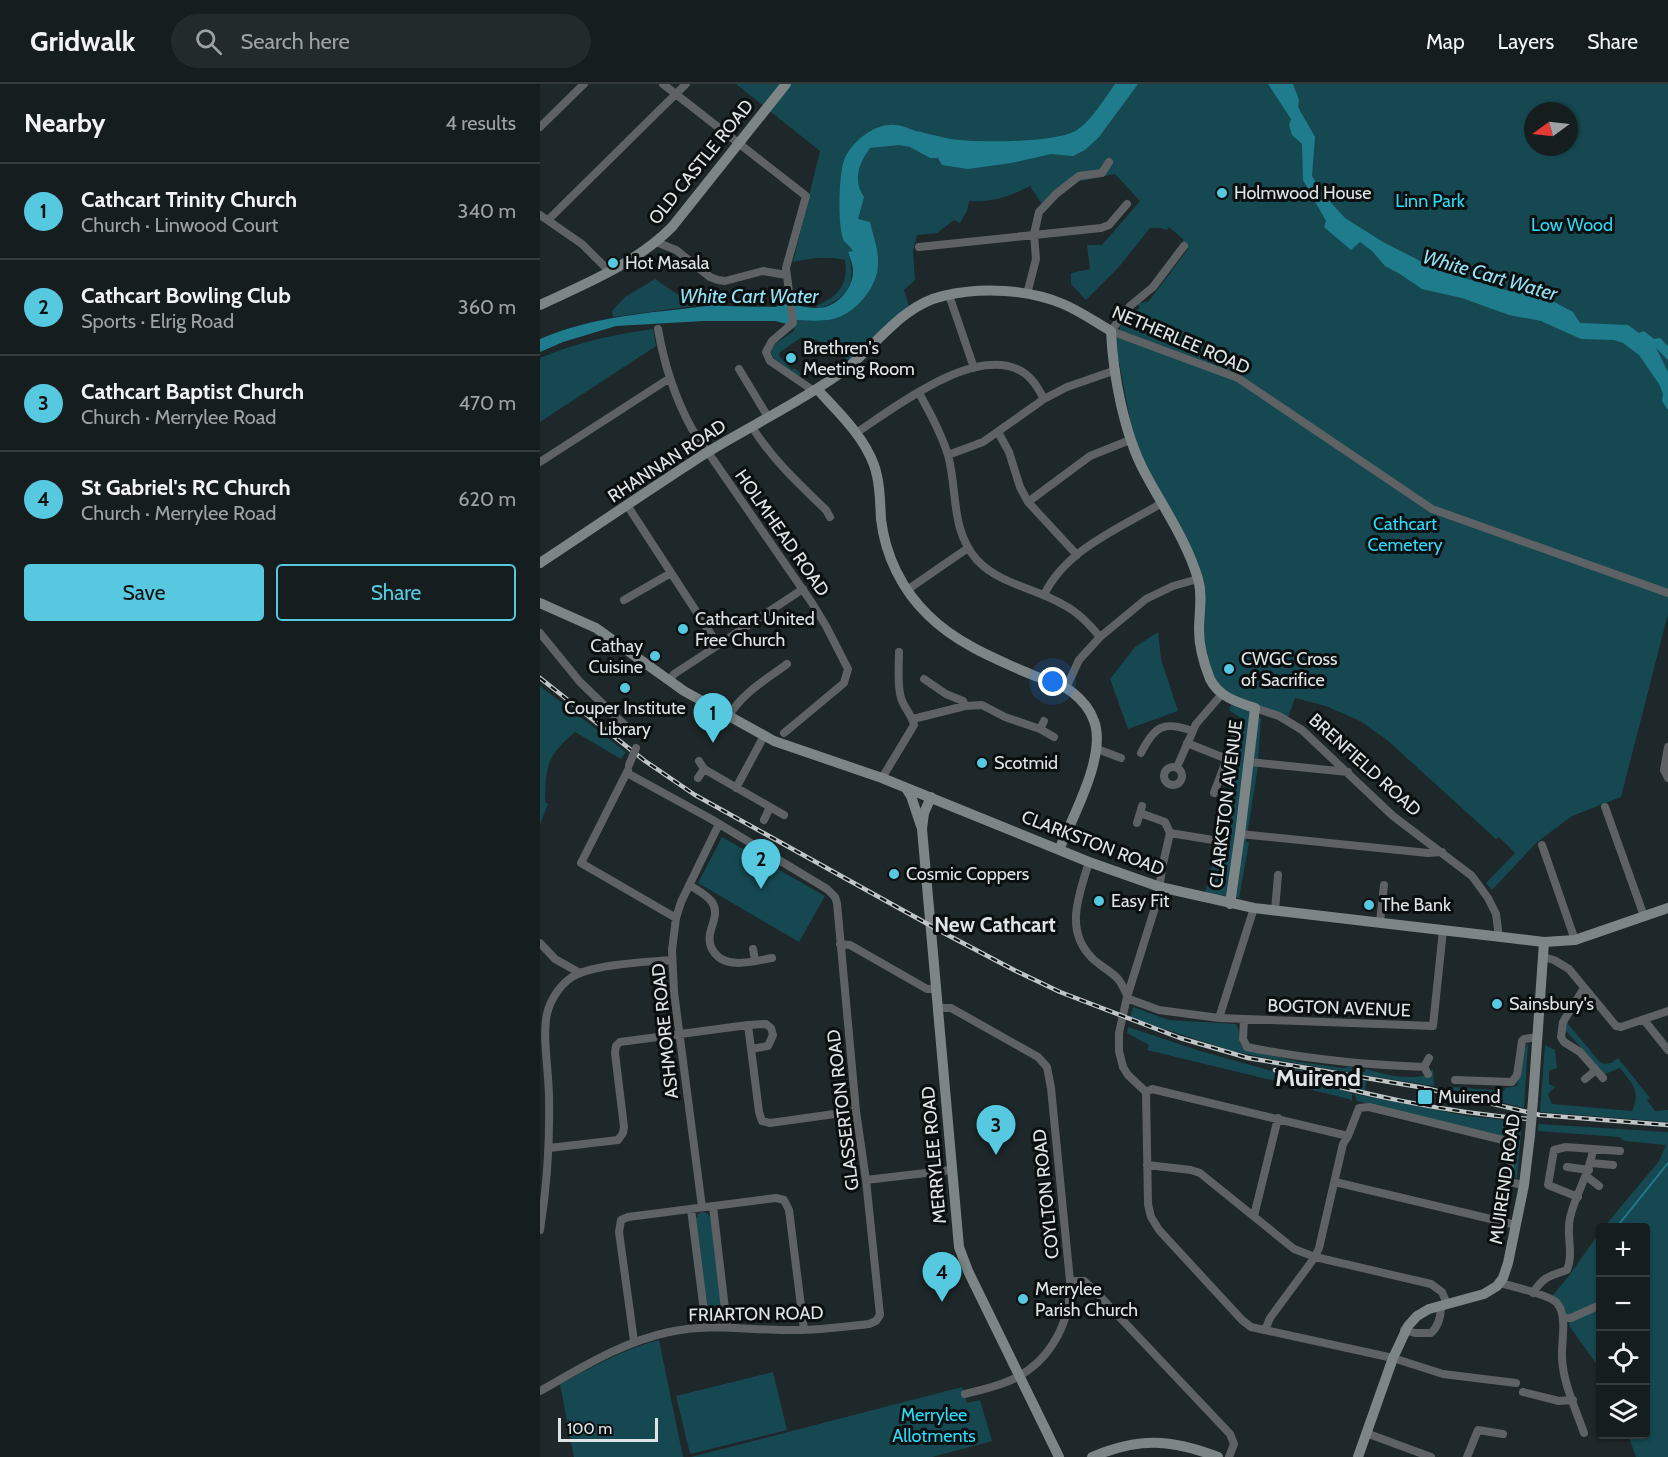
<!DOCTYPE html>
<html lang="en">
<head>
<meta charset="utf-8">
<style>
  body { margin:0; font-family:Cabin,sans-serif; background:#232a2c; color:#f1f3f6 }
  .controls { position:absolute; right:18px; bottom:18px; display:grid; overflow:hidden; border-radius:6px; box-shadow:0 2px 4px #0004 }
  .controls button { width:54px; height:54px; display:grid; place-items:center; padding:0; border:0; border-bottom:2px solid #353b3d; background:#161d1f; color:#f1f3f6; font:30px sans-serif }
  .compass { position:absolute; left:984px; top:18px; width:54px; height:54px; border-radius:50%; background:#161d1f; box-shadow:0 2px 4px #0004; rotate:255deg }
  .scale { position:absolute; left:18px; bottom:15px; width:100px; box-sizing:border-box; padding-left:6px; border:3px solid #dfe5e6; border-top:0; font-size:16px; line-height:21px; white-space:nowrap; color:#dfe5e6; -webkit-text-stroke:4px #0b0f10; paint-order:stroke }
  .you { position:absolute; left:513px; top:598px; width:21px; height:21px; margin:-15px; border:4px solid #fff; border-radius:50%; background:#1a73e8; box-shadow:0 0 0 9px #1a73e833 }
  .badge { display:grid; place-items:center; width:39px; height:39px; border-radius:50%; background:#56c9e1; color:#111; font-size:20px; font-weight:700 }
  .pin { position:absolute; translate:-50% -50px; filter:drop-shadow(0 2px 3px #0008) }
  .pin::after { content:''; position:absolute; top:32px; width:21px; height:18px; background:inherit; clip-path:polygon(0 0,100% 0,50% 100%) }
  .list { margin:0; padding:0; list-style:none }
  h2 { display:flex; justify-content:space-between; align-items:center; height:78px; margin:0; padding:0 24px; font-size:26px }
  h2 small { font-size:20px; font-weight:400; color:#9ea2a4 }
  .list li { display:grid; grid-template-columns:39px 1fr auto; gap:18px; align-items:center; box-sizing:border-box; height:96px; padding:0 24px; border-top:2px solid #353b3d }
  .list b { display:block; font-size:22px; white-space:nowrap }
  .list p { margin:0; font-size:20px; white-space:nowrap; color:#9ea2a4 }
  .list em { font-size:20px; font-style:normal; color:#9ea2a4 }
  .actions { display:flex; gap:12px; padding:18px 24px }
  .actions a { flex:1; padding:14px 0; border:2px solid #56c9e1; border-radius:6px; text-align:center; font-size:21px; color:#56c9e1 }
  .actions .main { background:#56c9e1; color:#111 }
  .icon { flex:none; width:33px; height:33px; fill:none; stroke:currentColor; stroke-width:2; stroke-linecap:round; stroke-linejoin:round }
  .map { position:relative; flex:none; width:1128px; height:1373px; overflow:hidden }
  header { display:flex; align-items:center; gap:36px; box-sizing:border-box; height:84px; padding:0 30px; background:#161d1f; border-bottom:2px solid #353b3d }
  header strong { font-size:28px }
  nav { display:flex; gap:33px; margin-inline-start:auto; font-size:21px }
  .search { width:420px; height:54px; background:#232a2c; display:flex; align-items:center; gap:15px; box-sizing:border-box; padding:0 21px; border-radius:33px; color:#9ea2a4; font-size:22px }
  main { display:flex }
  aside { flex:1; background:#161d1f }
  .map>svg:first-child { display:block }
  .green { fill:#164851; fill-rule:evenodd }
  .water { fill:#1f7c8d }
  .lines { fill:none; stroke-linecap:round; stroke-linejoin:round }
  .stream { stroke:#1f7c8d; stroke-width:2 }
  .street { stroke:#5e6264; stroke-width:8 }
  .secondary { stroke:#7d8587; stroke-width:10 }
  .rail-casing { stroke:#c0c6c7; stroke-width:4.5 }
  .rail { stroke:#0b0f10; stroke-width:2; stroke-dasharray:7; stroke-linecap:butt }
  .street-bridge { stroke:#5e6264; stroke-width:8 }
  .secondary-bridge { stroke:#7d8587; stroke-width:10 }
  .poi-dot { fill:#56c9e1; stroke:#0b0f10; stroke-width:2 }
  .labels { text-anchor:middle; stroke-width:6; stroke-linejoin:round; paint-order:stroke }
  .street-label { font-size:18px; fill:#dfe5e6; stroke:#0b0f10 }
  .poi-label { font-size:18px; fill:#dfe5e6; stroke:#0b0f10; text-anchor:start }
  .park-label { font-size:18px; fill:#2adcfa; stroke:#0b0f10 }
  .water-label { font-size:20px; font-style:italic; fill:#93e4f6; stroke:#0b0f10 }
  .quarter-label { font-size:21px; font-weight:bold; fill:#dfe5e6; stroke:#0b0f10 }
  .district-label { font-size:24px; font-weight:bold; fill:#dfe5e6; stroke:#0b0f10 }
</style>
</head>
<body>
<header>
<strong>Gridwalk</strong>
<div class="search"><svg class="icon" aria-label="search" viewBox="0 0 24 24"><circle cx="10" cy="10" r="6"/><path d="M15 15l6 6"/></svg>Search here</div>
<nav><a>Map</a><a>Layers</a><a>Share</a></nav>
</header>
<main>
<aside>
<h2>Nearby<small>4 results</small></h2>
<ul class="list">
<li><span class="badge">1</span><div><b>Cathcart Trinity Church</b><p>Church · Linwood Court</p></div><em>340 m</em></li>
<li><span class="badge">2</span><div><b>Cathcart Bowling Club</b><p>Sports · Elrig Road</p></div><em>360 m</em></li>
<li><span class="badge">3</span><div><b>Cathcart Baptist Church</b><p>Church · Merrylee Road</p></div><em>470 m</em></li>
<li><span class="badge">4</span><div><b>St Gabriel's RC Church</b><p>Church · Merrylee Road</p></div><em>620 m</em></li>
</ul>
<div class="actions"><a class="main">Save</a><a>Share</a></div>
</aside>
<div class="map">
<svg width="1128" height="1373" viewBox="0 0 1128 1373">
  <rect width="100%" height="100%" fill="#1e2729"/>
  <path class="green" d="M196 0H1128V530L1081 713 1032 732 996 759 952 806 946 799 975 769 959 753 956 755 847 656 820 637 786 622 755 614 748 633 696 613 679 602 672 589 663 555 665 513 606 385 592 346 575 257 583 236 587 237 600 223 597 220 609 217 648 165 642 158 644 156 629 143 627 146 621 144H610L578 184 546 216 531 200V189L550 185 547 161H562L600 117 575 90 526 100 501 119 490 102C472 112 449 119 429 117L427 127 420 139 414 136 397 149 377 151 373 167 375 196 364 206 369 222 312 274 308 277 301 269 294 274 286 262 275 255 265 258 262 253 240 268 239 272 252 286 254 284 261 290 259 292 234 275 231 268 235 260 254 247 255 228 285 232 334 177 304 157 314 167 308 169C318 199 307 215 278 225L276 222C298 213 309 200 305 176 286 172 272 174 253 178L280 67ZM993 27H1029V63H993Z
    M115 195 137 210 161 213 168 220 73 233 72 227 85 213Z
    M113 245 116 262 0 338V274C37 258 73 251 113 245Z
    M618 548 621 575 638 627 588 645 570 595 595 563Z
    M0 602 86 668 81 675 35 648C6 673 6 681 5 718L8 720 0 740Z
    M691 621 709 624 721 635 717 689 706 757 709 759 699 814 665 809 683 737 702 635 689 626Z
    M182 753 285 812 259 858 158 799Z
    M593 923 629 936 696 940C703 952 693 959 709 967L760 978 803 984 812 982V989L721 973 689 966 590 934Z
    M1028 935V940L1059 977 1064 980 1071 979 1078 974 1110 1014 1107 1016 1115 1027 1128 1026V1038L1000 1028 1005 961 1015 966 1017 984 1009 987V1000L1015 1003 1008 1010 1012 1020 1092 1027C1101 1006 1093 1001 1080 984L1065 990 1025 946Z
    M588 943 660 967 812 1009V1017L809 1015 607 966 609 961 587 949Z
    M988 959 984 1024 913 1006V1003L964 1007 965 1004 977 1002 981 972Z
    M746 984 826 996 825 1008 773 995Z
    M826 985C847 991 867 996 888 991L893 985 894 1002 816 990V988H825Z
    M815 1010 927 1032 982 1038 977 1094 972 1093V1054L817 1017Z
    M998 1040 1128 1048V1373H1096L1088 1351 1106 1350V1144L1064 1143 1119 1077 1126 1061 1085 1057 1079 1053 998 1047Z
    M162 1128 167 1129 171 1134 183 1232C181 1238 177 1239 171 1237L168 1233 156 1135 158 1130Z
    M1060 1148V1285L1030 1243 1025 1225 1012 1212 1028 1193Z
    M119 1256 143 1373H34L20 1300C53 1283 83 1265 119 1256Z
    M233 1288 247 1346 150 1370 136 1312Z
    M422 1303 427 1319 440 1316 452 1357 392 1373H151Z"/>
  <path class="water" d="M575 0H598L559 53 545 66 533 72 511 70 471 79 428 85 402 81 398 74H390L370 63 359 61 330 64C318 80 313 97 324 113L318 135 330 138C333 152 339 166 338 180 338 203 315 230 293 235 280 238 265 236 251 236L247 240 235 237H164L76 242 23 258 0 268V255C53 232 110 229 167 222L169 220C191 224 214 222 236 223L242 218C253 220 265 224 276 224 295 225 313 206 313 187 313 181 310 174 308 168L313 167C311 164 307 160 304 157 297 144 299 90 304 76 311 59 331 42 349 41 359 40 367 44 376 47 385 49 401 53 411 55 436 59 518 59 537 46 553 35 564 15 575 0Z
    M728 0H753L759 16 758 23 775 53 772 92 783 110 805 134 843 158 900 187 965 206 1005 213 1033 228 1040 239 1088 241 1099 249 1104 247 1114 255 1120 254 1128 262V276L1116 264 1128 288V326L1122 317 1123 310 1119 300 1099 271 1083 259 1074 256 1041 255 1001 237 969 231 922 214 882 205 860 190 845 182 832 167 820 158 811 166 784 143 786 137 763 96 762 60 752 51 749 41 751 35Z"/>
  <g class="lines">
    <path class="stream" d="M1076 1144 1128 1079"/>
    <path class="street" d="M123 0 266 112 246 184 253 239 232 257 226 268 230 277 274 307
      M0 43 44 0
      M0 131 42 160 70 188
      M8 136 146 0
      M116 158 136 166 170 193 178 196 185 197 223 187 246 191
      M644 162 613 203 590 222 571 247 698 294 892 425 1128 509
      M379 163 561 144 569 141 587 120
      M487 210 496 175 494 150 499 128 516 110 539 92 562 89 569 78
      M409 211 434 284
      M118 245C124 280 135 314 152 345L272 519 286 542 308 585 304 599 244 649
      M199 285 228 333
      M379 309C390 329 401 349 408 371 418 408 410 445 437 476 459 500 495 504 522 520 538 528 549 540 560 553
      M212 343C232 375 259 400 286 426L290 433
      M458 348 469 368 480 403 488 418 537 471
      M316 349C354 324 434 261 481 287 492 293 498 304 504 315
      M408 371 443 358 504 315 527 303 576 286
      M0 378 130 294
      M488 418 550 372 590 356
      M87 421 178 561
      M367 506 428 464
      M504 511C526 465 580 444 622 419
      M84 516 131 489
      M0 549 40 598 92 648
      M384 595 406 610 423 617 425 622
      M129 597 134 590 157 575 263 505
      M526 604 539 576 560 553 606 515 633 502 658 495
      M715 624 739 632 762 646 853 732 932 792 948 814 956 830 959 853
      M189 632C201 610 227 595 247 580
      M373 635 425 622 442 621 465 633 500 645 514 653
      M500 645 504 637
      M647 659 687 675
      M1128 663 1124 686 1128 694
      M557 665 581 674
      M601 669C614 643 623 636 652 647
      M159 677 164 685 244 731
      M709 678 808 688
      M624 692a9 9 0 1 1 18 0a9 9 0 1 1-18 0Z
      M637 683 656 640 682 610
      M88 686 41 779 136 834
      M158 694 164 685
      M342 694 374 641C372 631 364 624 361 614 357 600 359 582 359 568
      M196 704 224 652
      M674 709 695 653
      M602 722 600 729 625 738 630 749
      M1065 723 1104 832
      M224 736 230 723
      M597 739 600 729
      M700 750 888 769 902 768
      M1002 761 1035 856
      M549 778C539 811 524 846 552 874 560 882 571 887 578 895 583 901 585 908 589 915L619 926 679 934 893 942 903 846
      M149 801C157 806 166 810 172 818 179 829 172 839 170 850 169 856 170 863 174 868 186 886 214 877 232 874
      M735 826 738 791
      M840 838 844 801
      M0 859 15 875 40 889
      M300 860 310 861 387 905H396
      M213 865 215 876
      M1003 873 1014 876 1029 885 1076 942 1081 943 1128 927
      M1044 904 1023 938 1021 953 1024 958 1040 968 1063 994
      M398 924H411L498 973 507 983 511 1004 530 1197C531 1243 506 1285 461 1300 450 1304 437 1307 425 1310
      M679 934 714 824
      M704 935 703 955 707 963C765 975 824 981 884 983
      M1104 936 1128 966
      M208 941 226 940 231 944 233 951 228 962 211 965
      M888 990 884 983 889 974
      M1045 995 1056 986
      M915 996 972 998 977 991 982 957 984 955 997 953
      M606 1008 608 1120 611 1133 619 1146 702 1236 711 1243 853 1274 903 1290 976 1299
      M606 1008 588 991 583 983 579 967V949L587 913 618 814 622 784 630 749 673 756
      M606 1008 612 1005 808 1052
      M9 1064 78 1056 83 1049 84 1043 75 969 76 962 80 958 208 941 219 1028 222 1037 230 1039 316 1027
      M1051 1079 1073 1081
      M607 1081 651 1086 660 1089 754 1165 775 1173 891 1200 902 1208 907 1220
      M1027 1083 1049 1086
      M1046 1092 1059 1102
      M326 1096 411 1086
      M795 1098 976 1141
      M1038 1113 1008 1101 1014 1066 1026 1063 1080 1067
      M173 1122 187 1242
      M162 1123 134 908 132 866 136 834 141 818 179 740
      M151 1125 166 1243
      M714 1132 738 1034
      M0 1146C7 1102 10 1058 9 1013 9 989 2 953 7 930 10 916 20 901 32 893 52 880 107 878 131 876
      M530 1197H544L553 1205 690 1350 694 1360 689 1373
      M960 1199C972 1202 1011 1212 1017 1219 1028 1232 1021 1258 1022 1274 1023 1299 1036 1326 1044 1349
      M993 1209C1003 1193 1009 1192 1027 1186 1034 1170 1026 1151 1030 1134 1035 1110 1050 1090 1053 1065
      M1023 1234H1031L1060 1221
      M725 1246 730 1234 775 1173 779 1164 803 1060 808 1052 819 1024 829 1023 967 1057 971 1064 969 1098 984 1101
      M864 1246 875 1249H891C899 1242 901 1231 901 1221
      M94 1257 79 1148 81 1136 88 1133 236 1114 244 1116 249 1126 264 1246
      M0 1307C41 1284 82 1258 129 1248 171 1239 205 1246 247 1246 275 1247 302 1243 329 1240L336 1237 340 1231 326 1096 316 1027 297 819 295 813 287 805 171 735 87 689
      M983 1308 1019 1317 1033 1316
      M826 1349 891 1373
      M927 1373 938 1346 963 1350"/>
    <path class="secondary" d="M0 221C47 199 95 180 132 143L246 0
      M277 305C298 328 323 351 334 381 340 398 340 417 341 435 345 471 362 506 388 531 416 559 455 575 490 590 504 596 520 599 532 608 541 615 550 625 554 637 567 671 533 732 519 766
      M0 479C56 442 110 405 166 369 210 342 257 320 299 290 334 266 359 222 403 212 441 203 487 205 523 220 540 227 555 238 571 247 573 291 584 350 605 389 623 423 647 457 658 495 663 511 659 529 659 546 659 562 664 580 670 595 679 613 697 618 715 624L700 750 690 820
      M0 519 56 544 144 607 234 657 342 694 549 778 620 803 714 824 1004 858 1035 856 1128 824
      M366 704 371 712 381 742
      M391 713 384 729 382 745 419 1163 428 1187 519 1373
      M993 1016 1004 858
      M552 1373C599 1353 631 1355 678 1373
      M818 1373 853 1274 868 1242 877 1232 889 1225 944 1210 957 1202 963 1194 968 1179 984 1101 990 1051"/>
    <g class="rail-casing">
      <path id="rail" d="M0 594 105 677 155 711 402 848 474 886 520 908 640 954 708 974 885 1004 1000 1031 1128 1041
        M735 986C822 1010 900 1028 990 1035"/>
    </g>
    <use href="#rail" class="rail"/>
    <path class="street-bridge" d="M89 681 96 664"/>
    <path class="secondary-bridge" d="M990 1051 993 1016"/>
  </g>
  <g class="poi-dot">
    <circle cx="682" cy="109" r="6"/>
    <circle cx="73" cy="179" r="6"/>
    <circle cx="251" cy="274" r="6"/>
    <circle cx="143" cy="545" r="6"/>
    <circle cx="115" cy="572" r="6"/>
    <circle cx="689" cy="585" r="6"/>
    <circle cx="85" cy="604" r="6"/>
    <circle cx="442" cy="679" r="6"/>
    <circle cx="354" cy="790" r="6"/>
    <circle cx="559" cy="817" r="6"/>
    <circle cx="829" cy="821" r="6"/>
    <circle cx="957" cy="920" r="6"/>
    <rect x="877" y="1005" width="16" height="16" rx="3"/>
    <circle cx="483" cy="1215" r="6"/>
  </g>
  <g class="labels">
    <g class="street-label">
      <text transform="translate(161 78) rotate(-51)" y="6">OLD CASTLE ROAD</text>
      <text transform="translate(641 256) rotate(23)" y="6">NETHERLEE ROAD</text>
      <text transform="translate(127 377) rotate(-33)" y="6">RHANNAN ROAD</text>
      <text transform="translate(242 449) rotate(55)" y="6">HOLMHEAD ROAD</text>
      <text transform="translate(825 681) rotate(42)" y="6">BRENFIELD ROAD</text>
      <text transform="translate(686 720) rotate(-83)" y="6">CLARKSTON AVENUE</text>
      <text transform="translate(553 759) rotate(21)" y="6">CLARKSTON ROAD</text>
      <text transform="translate(799 924) rotate(2)" y="6">BOGTON AVENUE</text>
      <text transform="translate(125 947) rotate(-96)" y="6">ASHMORE ROAD</text>
      <text transform="translate(303 1026) rotate(-97)" y="6">GLASSERTON ROAD</text>
      <text transform="translate(394 1071) rotate(-95)" y="6">MERRYLEE ROAD</text>
      <text transform="translate(965 1095) rotate(-82)" y="6">MUIREND ROAD</text>
      <text transform="translate(506 1110) rotate(-96)" y="6">COYLTON ROAD</text>
      <text transform="translate(216 1230) rotate(-1)" y="6">FRIARTON ROAD</text>
    </g>
    <g class="poi-label">
      <text x="694" y="115">Holmwood House</text>
      <text x="85" y="185">Hot Masala</text>
      <text x="263" y="270">Brethren's<tspan x="263" dy="21">Meeting Room</tspan></text>
      <text x="155" y="541">Cathcart United<tspan x="155" dy="21">Free Church</tspan></text>
      <text x="103" y="568" text-anchor="end">Cathay<tspan x="103" dy="21">Cuisine</tspan></text>
      <text x="701" y="581">CWGC Cross<tspan x="701" dy="21">of Sacrifice</tspan></text>
      <text x="85" y="630" text-anchor="middle">Couper Institute<tspan x="85" dy="21">Library</tspan></text>
      <text x="454" y="685">Scotmid</text>
      <text x="366" y="796">Cosmic Coppers</text>
      <text x="571" y="823">Easy Fit</text>
      <text x="841" y="827">The Bank</text>
      <text x="969" y="926">Sainsbury's</text>
      <text x="898" y="1019">Muirend</text>
      <text x="495" y="1211">Merrylee<tspan x="495" dy="21">Parish Church</tspan></text>
    </g>
    <g class="park-label">
      <text x="890" y="123">Linn Park</text>
      <text x="1032" y="147">Low Wood</text>
      <text x="865" y="446">Cathcart<tspan x="865" dy="21">Cemetery</tspan></text>
      <text x="394" y="1337">Merrylee<tspan x="394" dy="21">Allotments</tspan></text>
    </g>
    <g class="water-label">
      <text transform="translate(950 191) rotate(16)" y="7">White Cart Water</text>
      <text x="209" y="219">White Cart Water</text>
    </g>
    <g class="quarter-label">
      <text x="455" y="848">New Cathcart</text>
    </g>
    <g class="district-label">
      <text x="778" y="1002">Muirend</text>
    </g>
  </g>
</svg>
<div class="controls">
<button>+</button>
<button>−</button>
<button><svg class="icon" aria-label="locate" viewBox="0 0 24 24"><circle cx="12" cy="12" r="6"/><path d="M12 2v4M12 18v4M2 12h4M18 12h4"/></svg></button>
<button><svg class="icon" aria-label="layers" viewBox="0 0 24 24"><path d="M12 4l9 5-9 5-9-5zM3 14l9 5 9-5"/></svg></button>
</div>
<svg class="compass" viewBox="-18 -18 36 36"><path d="M0-13l5 13h-10z" fill="#e53935"/><path d="M0 13l5-13h-10z" fill="#9ea2a4"/></svg>
<div class="scale">100 m</div>
<div class="you"></div>
<div class="pin badge" style="left:173px;top:659px">1</div>
<div class="pin badge" style="left:221px;top:805px">2</div>
<div class="pin badge" style="left:456px;top:1071px">3</div>
<div class="pin badge" style="left:402px;top:1218px">4</div>
</div>
</main>
</body>
</html>
